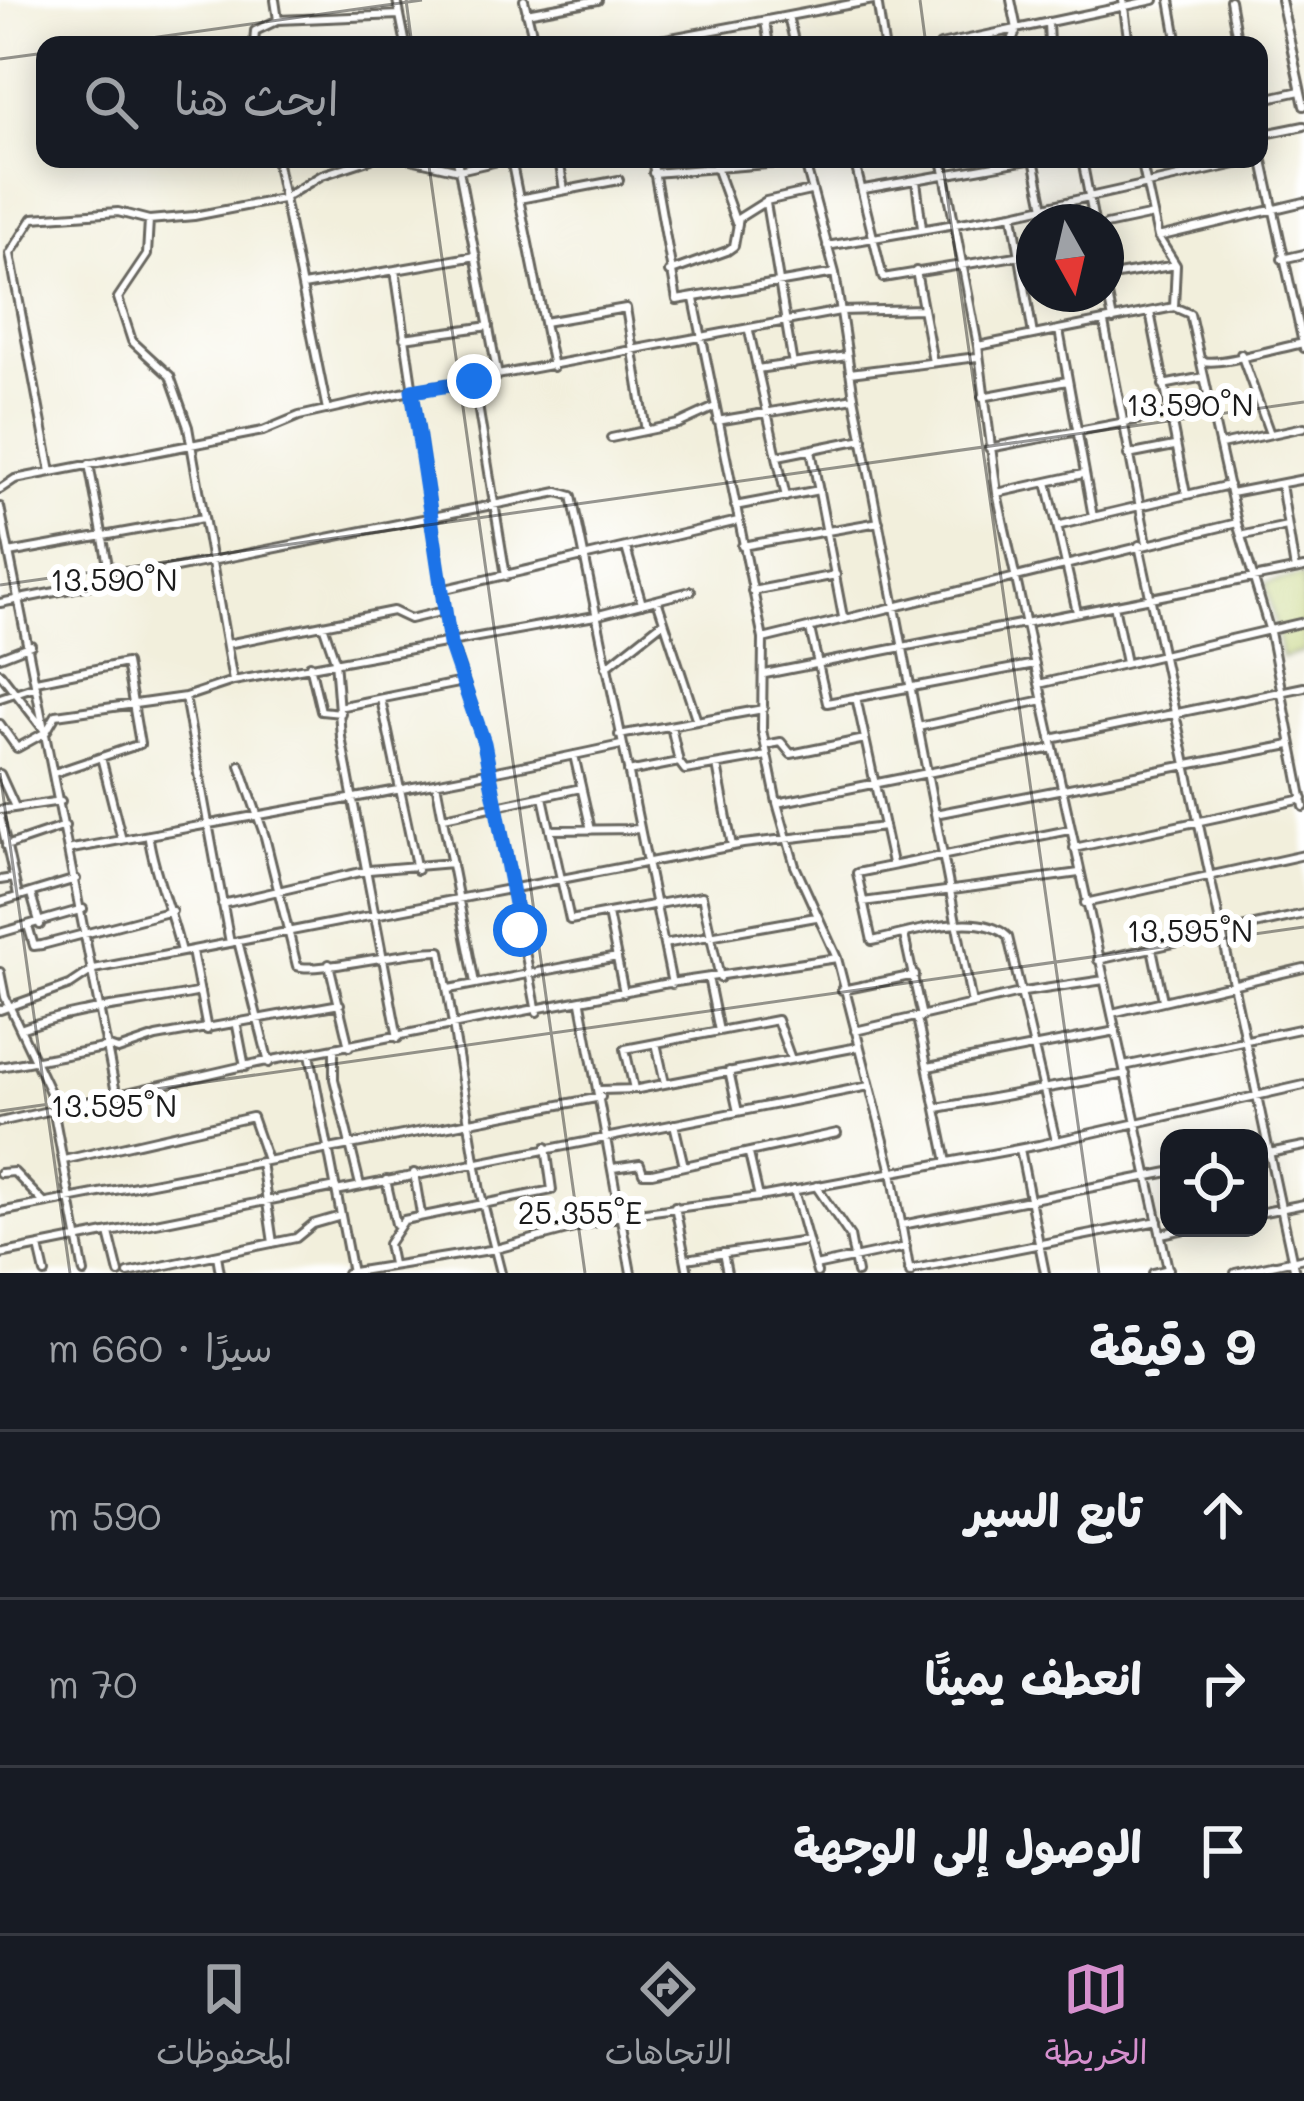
<!DOCTYPE html>
<html lang="ar">
<head>
<meta charset="utf-8">
<style>
  body { margin:0; font-family:Mali,"Playpen Sans Arabic",sans-serif; background:#20242c; color:#f1f3f6; direction:rtl }
  .controls { position:absolute; right:36px; bottom:36px; display:grid; overflow:hidden; border-radius:24px; box-shadow:0 6px 30px #0003 }
  .controls button { width:108px; height:108px; display:grid; place-items:center; padding:0; border:0; border-bottom:3px solid #363941; background:#171b24; color:#f1f3f6; font:60px sans-serif }
  .compass { position:absolute; left:1016px; top:204px; width:108px; height:108px; border-radius:50%; background:#171b24; box-shadow:0 6px 30px #0003; rotate:172deg }
  .stop { position:absolute; width:36px; height:36px; margin:-27px; border:9px solid #1a73e8; border-radius:50%; background:#fff }
  .stop.end { background:#1a73e8; border-color:#fff; box-shadow:0 3px 12px #0008 }
  .list { margin:0; padding:0; list-style:none }
  h2 { display:flex; justify-content:space-between; align-items:center; height:156px; margin:0; padding:0 48px; font-size:51px }
  h2 small { font-size:39px; font-weight:400; color:#9ea1a6 }
  .list li { display:grid; grid-template-columns:78px 1fr auto; gap:36px; align-items:center; box-sizing:border-box; height:168px; padding:0 48px; border-top:3px solid #363941 }
  .list b { display:block; font-size:45px; white-space:nowrap }
  .list em { font-size:39px; font-style:normal; color:#9ea1a6 }
  .icon { flex:none; width:66px; height:66px; fill:none; stroke:currentColor; stroke-width:2; stroke-linecap:round; stroke-linejoin:round }
  .map { position:relative; flex:none; width:1304px; height:1273px; overflow:hidden; direction:ltr }
  .search { position:absolute; background:#171b24; box-shadow:0 6px 30px #0003; left:36px; right:36px; top:36px; height:132px; display:flex; align-items:center; gap:30px; box-sizing:border-box; padding:0 42px; border-radius:24px; color:#9ea1a6; font-size:45px }
  .sheet { height:660px; background:#171b24 }
  nav { display:flex; justify-content:space-around; align-items:center; box-sizing:border-box; height:168px; border-top:3px solid #363941; background:#171b24; font-size:33px; color:#9ea1a6 }
  nav a { display:grid; justify-items:center; gap:6px }
  nav .on { color:#d690ce }
  .map>svg:first-child { display:block }
  .green { fill:#becf72; stroke:#6d7647; stroke-width:3 }
  .lines { fill:none; stroke-linecap:round; stroke-linejoin:round }
  .minor-casing { stroke:#67665f; stroke-width:12 }
  .minor { stroke:#fff; stroke-width:6 }
  .route { stroke:#1a73e8; stroke-width:15 }
  .ticks { fill:none; stroke:#1c1c1c; stroke-width:3; stroke-opacity:0.45 }
  .ticks-label { font-size:30px; text-anchor:middle; fill:#1c1c1c; stroke:#fff; stroke-width:12; stroke-linejoin:round; paint-order:stroke }
</style>
</head>
<body>
<div class="map">
<svg width="1304" height="1273" viewBox="0 0 1304 1273">
  <rect width="100%" height="100%" fill="#fff"/>
  <filter id="ink" filterUnits="userSpaceOnUse"><feTurbulence type="fractalNoise" baseFrequency=".00833" numOctaves="2"/><feDisplacementMap in="SourceGraphic" scale="24" xChannelSelector="R" yChannelSelector="G"/><feConvolveMatrix kernelMatrix="1 2 1 2 8 2 1 2 1" color-interpolation-filters="sRGB"/></filter>
  <filter id="wash" filterUnits="userSpaceOnUse"><feTurbulence type="fractalNoise" baseFrequency=".004" numOctaves="4" result="noise"/><feDisplacementMap in="SourceGraphic" scale="48" xChannelSelector="R" yChannelSelector="G"/><feGaussianBlur stdDeviation="2.7" result="paint"/><feColorMatrix in="noise" values="0 0 0 0 0 0 0 0 0 0 0 0 0 0 0 0 0 1.4 0 .05"/><feComposite in="paint" operator="in"/></filter>
  <g filter="url(#wash)">
    <rect width="100%" height="100%" fill="#f2efdc"/>
    <path class="green" d="M1304 575V652L1282 658 1266 583Z"/>
  </g>
  <g filter="url(#ink)">
    <g class="lines">
      <g class="minor-casing">
        <path id="minor" d="M275 0 278 20
          M397 0 406 45
          M524 0 535 45
          M877 0 884 45
          M1123 0 1129 45
          M1170 0 1178 45
          M1230 0 1238 45
          M1281 0 1304 106
          M526 13 598 0
          M788 16 795 45
          M765 21 769 45
          M1048 22 1049 45
          M254 45 255 31 278 20 400 15
          M634 45 873 0
          M940 45 1154 0
          M1010 45 1017 29 1011 0
          M1259 100 1300 91
          M1259 135 1304 126
          M1259 143 1304 348
          M276 159 327 410
          M410 159 459 170 507 159
          M457 159 498 376
          M511 159 553 367
          M559 159 564 190
          M652 159 677 300 835 273
          M713 159 736 223
          M804 159 835 273 853 391 972 1004
          M854 159 883 278 1034 253
          M942 159 978 346 997 493 1169 1273
          M1034 159 1047 222
          M1082 159 1094 222
          M1141 159 1158 237 1176 265 1174 307
          M653 173 804 161
          M916 181 922 228
          M864 189 1034 159
          M519 199 619 180
          M766 203 793 365
          M1013 215 1033 335
          M149 220 147 255 118 298 132 341 170 376 188 427 233 681
          M1106 225 1153 215
          M1158 237 1304 202
          M827 246 1013 214 1259 159
          M1282 259 1304 254
          M395 270 449 636 484 743 537 1012
          M916 271 933 362
          M669 272 727 251 734 246 739 218 766 201 810 191
          M1106 277 1176 265
          M1106 285 1113 320
          M303 286 476 256
          M694 299 763 639 762 730 777 803 795 866 837 958 892 1172 910 1273
          M1150 312 1186 494
          M544 322 626 308 646 431
          M1104 323 1147 543
          M1059 330 1093 517 1229 485
          M749 331 786 497
          M404 338 489 326
          M978 346 1174 307 1190 314 1237 523 1270 632 1304 807
          M1241 354 1270 434
          M1204 361C1219 366 1281 347 1304 343
          M757 369 847 356
          M850 373 977 357
          M474 381 506 576
          M1163 385 1204 377
          M982 397 1067 381
          M717 421 854 398
          M611 438 678 424 715 407
          M1221 445 1304 427
          M989 448 1209 406
          M811 450 843 617
          M1128 455 1174 446
          M778 456 863 439
          M89 464 111 581
          M51 472 10 254 33 218 118 212 149 220 194 216 282 199 322 175 371 159
          M1047 482 1077 612
          M1281 484 1295 570
          M0 489 15 479 263 431 299 416 401 393 840 311 923 309
          M997 493 1083 474
          M1231 493 1304 479
          M735 506 819 490
          M0 507 117 1098
          M1057 526 1093 517
          M1244 535 1287 526
          M1139 545 1295 1273
          M742 546 879 522
          M626 548 642 604
          M9 553 203 518
          M441 590 738 521
          M752 591 836 575
          M657 600 697 721
          M0 603 558 492 572 496 672 984
          M1114 605 1126 663
          M323 625 335 660 341 737 398 1038
          M810 629 827 703 1035 664
          M763 639 1237 523
          M227 644 393 611 410 619 444 611
          M0 657 31 645
          M310 665 321 711 341 713
          M606 667 663 622
          M0 673 45 731
          M765 674 1304 568
          M36 681 126 663 140 744 54 773
          M1039 684 1304 622
          M185 697 230 943
          M856 697 892 863
          M0 698 36 686
          M381 699 417 870
          M343 706 463 682
          M0 724 17 748 46 732 56 715 185 697 233 681 595 616 691 591
          M671 726 679 762
          M918 727 1043 700
          M619 735 763 709
          M1051 739 1304 687
          M765 745 781 742 791 754 865 739
          M574 755 591 830
          M101 757 122 840
          M240 765 265 837 297 966C315 974 409 949 441 951L480 1191 501 1273
          M717 765 732 846
          M628 772 679 762 685 770 767 756
          M0 774 15 807
          M436 783 475 983
          M543 797 570 920 702 896 720 978
          M777 803 1053 748
          M0 810 61 801
          M935 814 1290 745
          M0 817 18 895
          M444 817 581 788
          M550 830 639 829
          M149 839C155 878 172 912 181 952
          M6 846 65 826
          M1074 848 1303 799
          M72 849C255 815 439 785 621 745
          M0 880 13 878
          M31 894 40 925
          M0 902 76 879
          M863 902 1079 873
          M1085 903 1304 855
          M222 904 369 870 452 863
          M608 914 624 993
          M29 929 34 946 42 945 172 911
          M0 933 83 909
          M904 935 922 1017
          M238 941 269 1063
          M664 944 816 917
          M1152 948 1163 1000
          M192 951 207 1030
          M1098 960 1304 914
          M329 964 349 1047
          M0 972 5 997 50 1092 84 1273
          M709 982 719 1031
          M449 989 617 957
          M842 990 915 975
          M581 1003 631 1273
          M0 1010 70 985 94 969 743 844 884 827
          M1112 1013 1304 968
          M917 1018 947 1162
          M237 1026 245 1067
          M23 1028C82 1007 138 1005 200 992
          M855 1031 1024 992 1104 980
          M656 1043 665 1083
          M334 1049V1079L360 1185
          M310 1054 352 1273
          M1124 1066 1304 1028
          M0 1067 109 1047 118 1050 156 1037 340 1004
          M928 1067 1116 1031
          M729 1071 738 1112
          M634 1089 625 1049 777 1020 791 1059
          M600 1090 638 1089 858 1047
          M937 1108 1126 1074
          M0 1122 257 1063 663 984 837 958
          M674 1124 684 1166
          M1056 1141 1008 937C978 908 908 934 872 941L857 873 1069 830
          M1020 1149 1045 1273
          M749 1154 759 1197
          M1259 1155 1304 1146
          M64 1160 252 1117 267 1160
          M261 1162 273 1243
          M613 1168 640 1164 643 1173H652L837 1133
          M0 1173 14 1172 43 1202
          M414 1173 421 1214
          M386 1180 396 1224
          M816 1186 850 1236 857 1273
          M794 1190 817 1273
          M336 1191 869 1086
          M675 1206 688 1273
          M0 1212 601 1097
          M1259 1213 1304 1204
          M902 1225 1169 1172
          M109 1233 119 1273
          M1161 1234 1190 1228
          M39 1247 45 1273
          M723 1253 727 1273
          M0 1254 336 1187
          M217 1255 220 1273
          M686 1259 807 1241
          M392 1264 388 1244 404 1220 552 1190 546 1147
          M815 1266 906 1247
          M909 1270 1158 1221
          M128 1273 296 1238 313 1224 341 1216
          M347 1273 496 1249 623 1215 759 1197 1039 1145 1304 1085
          M1153 1273 1169 1269
          M1235 1273 1304 1258"/>
      </g>
      <use href="#minor" class="minor"/>
    </g>
  </g>
  <g class="lines" filter="url(#ink)">
    <path class="route" d="M474 381 412 391 450 644 484 743 520 930"/>
  </g>
  <path class="ticks" d="M406 0 412 45M920 0 926 45M101 45 422 0M0 59 45 53M428 159 585 1273M942 159 1099 1273M0 585 1304 402M0 773 70 1273M0 1111 1304 927"/>
  <g class="ticks-label">
    <text x="1190" y="416">13.590°N</text>
    <text x="114" y="591">13.590°N</text>
    <text x="1190" y="942">13.595°N</text>
    <text x="114" y="1117">13.595°N</text>
    <text x="580" y="1224">25.355°E</text>
  </g>
</svg>
<div class="controls">
<button><svg class="icon" aria-label="locate" viewBox="0 0 24 24"><circle cx="12" cy="12" r="6"/><path d="M12 2v4M12 18v4M2 12h4M18 12h4"/></svg></button>
</div>
<svg class="compass" viewBox="-18 -18 36 36"><path d="M0-13l5 13h-10z" fill="#e53935"/><path d="M0 13l5-13h-10z" fill="#9ea1a6"/></svg>
<div class="stop" style="left:520px;top:930px"></div>
<div class="stop end" style="left:474px;top:381px"></div>
<div class="search"><svg class="icon" aria-label="search" viewBox="0 0 24 24"><circle cx="10" cy="10" r="6"/><path d="M15 15l6 6"/></svg>ابحث هنا</div>
</div>
<section class="sheet">
<h2>9 دقيقة<small>سيرًا · 660 m</small></h2>
<ul class="list">
<li><svg class="icon" aria-label="ahead" viewBox="0 0 24 24"><path d="M12 20V5M6 11l6-6 6 6"/></svg><div><b>تابع السير</b></div><em>590 m</em></li>
<li><svg class="icon" aria-label="right" viewBox="0 0 24 24"><path d="M7 20v-9h11M14 6l5 5-5 5"/></svg><div><b>انعطف يمينًا</b></div><em>70 m</em></li>
<li><svg class="icon" aria-label="arrive" viewBox="0 0 24 24"><path d="M6 21V4h12l-3 4 3 4H6"/></svg><div><b>الوصول إلى الوجهة</b></div></li>
</ul>
</section>
<nav>
<a class="on"><svg class="icon" aria-label="map" viewBox="0 0 24 24"><path d="M3 6l6-2 6 2 6-2v14l-6 2-6-2-6 2zM9 4v14M15 6v14"/></svg>الخريطة</a>
<a><svg class="icon" aria-label="directions" viewBox="0 0 24 24"><path d="M12 3l9 9-9 9-9-9zM9 14v-3h6M13 9l2 2-2 2"/></svg>الاتجاهات</a>
<a><svg class="icon" aria-label="saved" viewBox="0 0 24 24"><path d="M7 4h10v16l-5-4-5 4z"/></svg>المحفوظات</a>
</nav>
</body>
</html>
